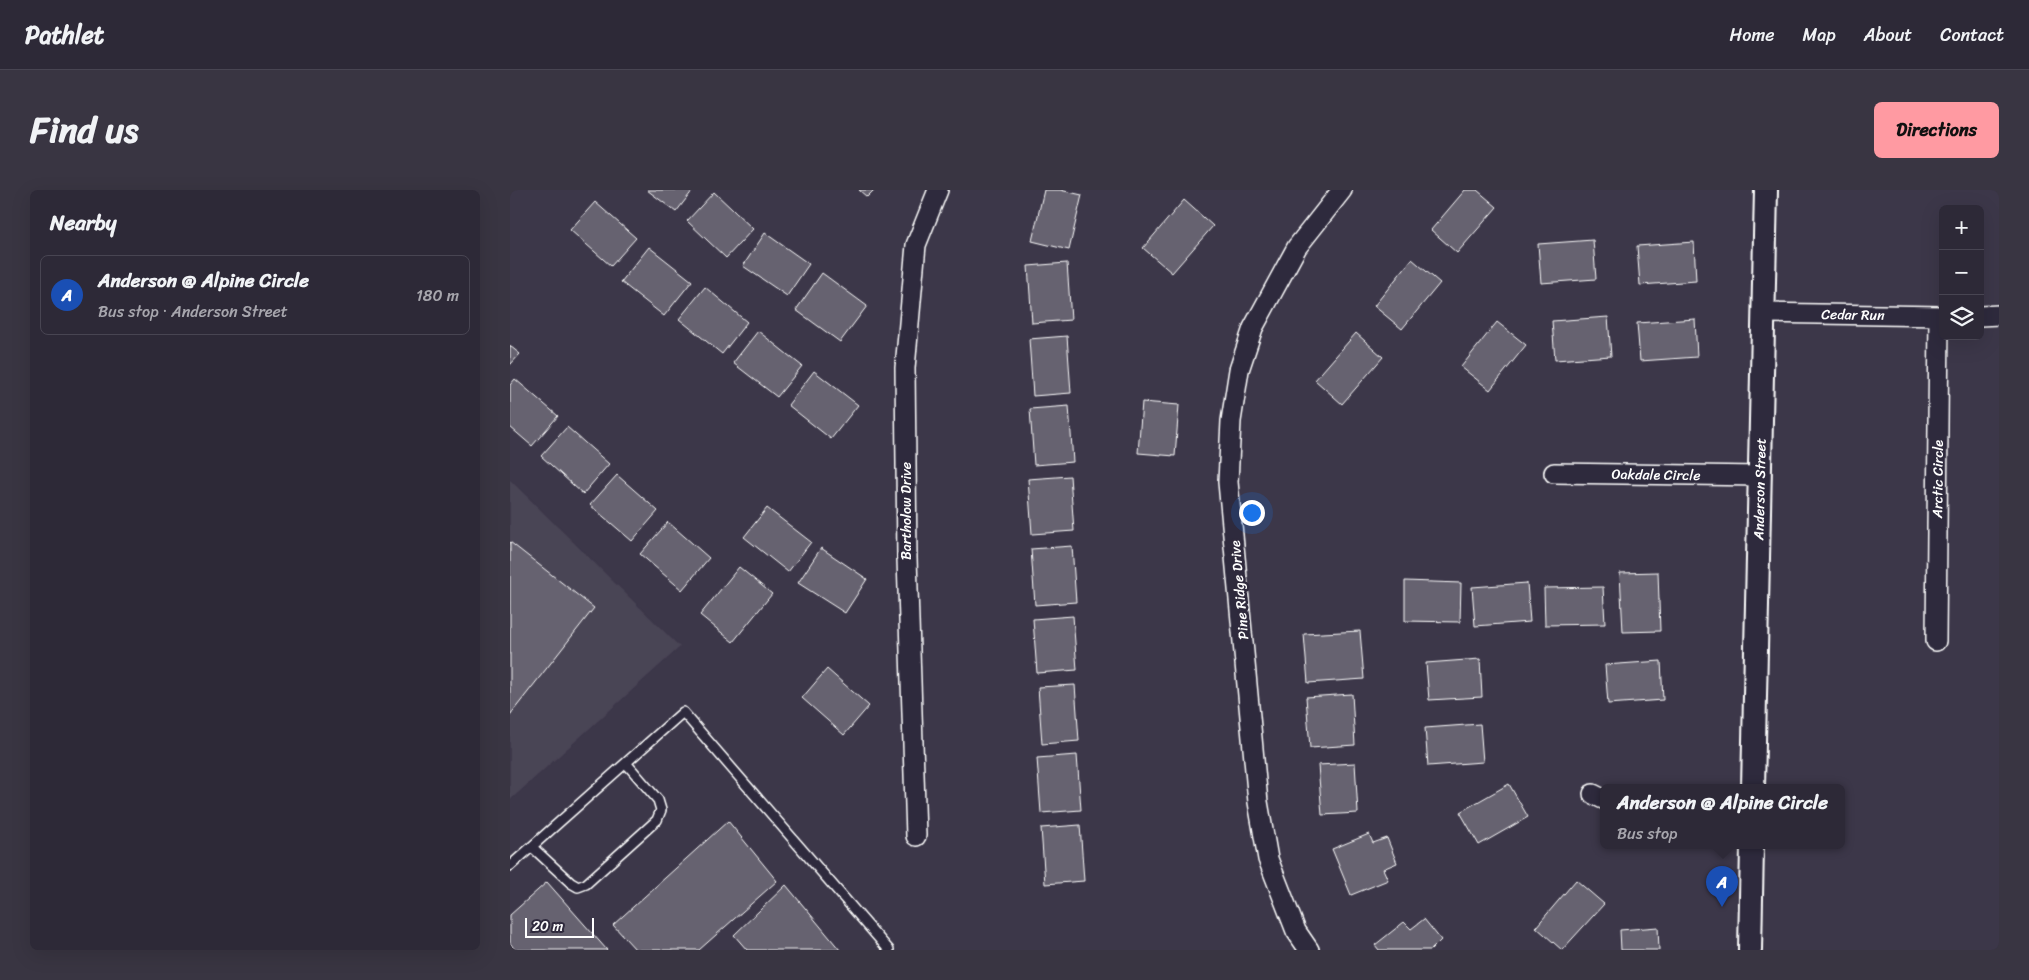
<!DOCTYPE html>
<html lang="en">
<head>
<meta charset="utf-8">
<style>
  body { margin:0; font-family:Sriracha,sans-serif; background:#393542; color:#f1f3f6 }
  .controls { position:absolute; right:15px; top:15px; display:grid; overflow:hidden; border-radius:8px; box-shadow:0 5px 20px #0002 }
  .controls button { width:45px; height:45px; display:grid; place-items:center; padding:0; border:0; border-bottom:1px solid #484552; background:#2d2937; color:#f1f3f6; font:25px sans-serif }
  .scale { position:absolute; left:15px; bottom:12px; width:69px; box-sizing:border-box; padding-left:5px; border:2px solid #fff; border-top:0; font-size:14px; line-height:18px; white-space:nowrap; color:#fff; -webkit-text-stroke:4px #2f2a3d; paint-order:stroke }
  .you { position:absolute; left:741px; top:322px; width:18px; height:18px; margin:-12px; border:4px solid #fff; border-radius:50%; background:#1a73e8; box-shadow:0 0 0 8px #1a73e833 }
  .badge { display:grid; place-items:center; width:32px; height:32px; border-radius:50%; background:#ff9aa2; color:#fff; font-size:16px; font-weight:700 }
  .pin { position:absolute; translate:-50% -41px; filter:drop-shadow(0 1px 2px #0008) }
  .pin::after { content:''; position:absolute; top:26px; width:18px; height:15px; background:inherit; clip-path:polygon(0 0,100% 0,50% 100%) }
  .popup { position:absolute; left:1090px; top:594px; width:245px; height:65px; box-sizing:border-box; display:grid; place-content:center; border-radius:8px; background:#2d2937; filter:drop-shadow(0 1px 4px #0005); font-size:16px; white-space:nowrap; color:#a7a6ad }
  .popup b { font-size:19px; color:#f1f3f6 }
  .popup::after { content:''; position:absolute; left:50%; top:100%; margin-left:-10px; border:10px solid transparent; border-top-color:#2d2937 }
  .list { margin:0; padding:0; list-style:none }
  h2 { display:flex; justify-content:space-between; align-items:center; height:65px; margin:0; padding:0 20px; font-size:21px }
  h2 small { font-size:16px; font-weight:400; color:#a7a6ad }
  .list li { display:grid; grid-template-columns:32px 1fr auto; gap:15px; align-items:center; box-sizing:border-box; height:80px; margin:0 10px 10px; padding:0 10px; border:1px solid #484552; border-radius:8px }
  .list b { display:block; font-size:19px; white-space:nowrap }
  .list p { margin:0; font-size:16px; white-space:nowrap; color:#a7a6ad }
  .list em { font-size:16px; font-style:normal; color:#a7a6ad }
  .icon { flex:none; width:28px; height:28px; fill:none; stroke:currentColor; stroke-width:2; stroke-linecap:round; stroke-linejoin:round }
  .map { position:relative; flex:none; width:1489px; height:760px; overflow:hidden; border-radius:8px }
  header { display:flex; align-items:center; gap:30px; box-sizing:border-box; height:70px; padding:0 25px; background:#2d2937; border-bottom:1px solid #484552 }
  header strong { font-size:24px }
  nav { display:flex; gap:28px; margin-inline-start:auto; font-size:18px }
  .intro { display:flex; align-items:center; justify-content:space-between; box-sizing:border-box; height:120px; padding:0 30px }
  h1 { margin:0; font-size:35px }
  .button { padding:12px 22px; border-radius:8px; background:#ff9aa2; color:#111; font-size:18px; font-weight:700 }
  main { display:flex; gap:30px; padding:0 30px }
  aside { flex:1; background:#2d2937; border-radius:8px; box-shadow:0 5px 20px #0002 }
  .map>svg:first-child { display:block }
  .built { fill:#494455 }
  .building { fill:#666270; stroke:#fff }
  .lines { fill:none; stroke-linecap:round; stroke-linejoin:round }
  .service-casing { stroke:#fff; stroke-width:12 }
  .minor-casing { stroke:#fff; stroke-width:22 }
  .tertiary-casing { stroke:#fff; stroke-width:26 }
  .service { stroke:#2f2a3d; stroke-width:9 }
  .minor { stroke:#2f2a3d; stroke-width:19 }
  .tertiary { stroke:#2f2a3d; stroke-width:22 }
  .labels { text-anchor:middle; stroke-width:5; stroke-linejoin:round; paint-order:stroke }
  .street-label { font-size:14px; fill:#fff; stroke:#2f2a3d }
</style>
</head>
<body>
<header>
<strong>Pathlet</strong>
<nav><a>Home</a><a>Map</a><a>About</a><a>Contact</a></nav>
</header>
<div class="intro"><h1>Find us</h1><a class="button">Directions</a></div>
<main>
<aside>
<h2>Nearby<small></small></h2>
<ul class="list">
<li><span class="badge" style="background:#1a4fb4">A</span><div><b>Anderson @ Alpine Circle</b><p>Bus stop · Anderson Street</p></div><em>180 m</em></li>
</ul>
</aside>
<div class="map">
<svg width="1489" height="760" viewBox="0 0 1489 760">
  <rect width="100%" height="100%" fill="#3c3749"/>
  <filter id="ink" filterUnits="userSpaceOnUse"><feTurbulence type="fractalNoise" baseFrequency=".02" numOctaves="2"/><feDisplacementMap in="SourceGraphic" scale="10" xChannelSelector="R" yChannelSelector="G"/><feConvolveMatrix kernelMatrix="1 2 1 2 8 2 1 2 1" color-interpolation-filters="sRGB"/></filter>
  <g filter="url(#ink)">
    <path class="built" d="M0 290 170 457 0 610Z"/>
    <path class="building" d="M137 0H183L166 22Z
      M349 0H364L357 7Z
      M534 0H550L572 5 559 60 522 51Z
      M955 0H967L987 17 947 63 921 40Z
      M204 2 243 39 216 68 177 31Z
      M674 10 703 36 662 83 633 58Z
      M85 12 126 48 101 76 60 40Z
      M255 43 299 74 277 106 233 76Z
      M1083 50 1086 89 1031 93 1028 54Z
      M1184 52 1186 91 1130 95 1127 56Z
      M139 57 182 91 154 126 111 92Z
      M902 69 930 93 892 139 864 116Z
      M557 73 561 130 522 133 518 76Z
      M312 83 357 116 330 152 286 120Z
      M195 97 237 132 212 164 169 129Z
      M1098 127 1101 166 1045 170 1042 131Z
      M1185 129 1187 167 1130 171 1127 133Z
      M987 132 1016 155 980 200 951 177Z
      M248 141 292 176 267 207 223 173Z
      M846 143 873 167 832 214 805 190Z
      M557 146 561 203 523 206 519 149Z
      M0 156 10 164 0 175Z
      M304 181 348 215 321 249 278 215Z
      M5 189 48 226 22 256 0 237V195Z
      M632 212 669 215 665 266 628 263Z
      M559 216 563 272 524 275 520 219Z
      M57 237 99 274 73 304 31 266Z
      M107 285 148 321 122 351 80 315Z
      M560 286 564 341 522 344 518 289Z
      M257 318 301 352 278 382 234 347Z
      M158 332 199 368 172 400 130 364Z
      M0 352 84 418 0 525Z
      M562 356 566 412 525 415 521 359Z
      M311 358 357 389 335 423 288 393Z
      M229 377 262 404 223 452 190 425Z
      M1148 382 1150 441 1113 442 1110 383Z
      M895 391 951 393 950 432 895 431Z
      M1017 393 1020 432 965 436 962 397Z
      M1093 397 1095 434 1035 435 1034 398Z
      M563 426 567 480 527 483 523 429Z
      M850 441 854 489 798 493 794 444Z
      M970 469 972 507 919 510 916 473Z
      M1151 471 1153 510 1098 514 1095 475Z
      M317 479 359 516 334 545 292 508Z
      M565 495 569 551 532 554 528 497Z
      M842 504 845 555 800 558 796 507Z
      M970 534 973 572 918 576 915 538Z
      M567 565 571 620 531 623 527 568Z
      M845 573 848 623 812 625 808 575Z
      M999 594 1018 627 969 655 950 622Z
      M218 631 267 691 189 760H126L103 735Z
      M570 635 574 691 535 694 531 638Z
      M859 644 863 653 877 648 887 673 873 679 878 690 841 705 822 659Z
      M1066 690 1094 714 1052 760 1026 737Z
      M37 692 97 760H5L0 753V725Z
      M276 695 330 760H237L224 745Z
      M914 729 931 750 921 760H869L865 755 894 732 901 739Z
      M1148 737 1149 760H1111L1110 740Z"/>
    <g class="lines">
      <g class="service-casing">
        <path id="service" d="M22 657 61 693 68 697 76 694 147 630 151 620 148 610 116 573
          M0 676 173 522 379 760"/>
      </g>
      <g class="minor-casing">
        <g id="minor">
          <path id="s1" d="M1254 123 1433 126"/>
          <path d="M1470 126 1489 125"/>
          <path id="s2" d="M1044 283 1250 286"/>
          <path id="s3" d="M1426 451 1429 127"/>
          <path d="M1083 604 1093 609"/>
          <path d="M406 646 397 368 395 178 406 55 428 0"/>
          <path d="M799 760 786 741 758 669 748 612 718 292 721 231 729 180 743 138 787 57 832 0"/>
        </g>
      </g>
      <g class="tertiary-casing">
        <g id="tertiary">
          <path id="s4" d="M1243 598 1256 0"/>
          <path d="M1240 760 1242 656"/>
        </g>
      </g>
      <use href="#service" class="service"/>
      <use href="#minor" class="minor"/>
      <use href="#tertiary" class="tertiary"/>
    </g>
  </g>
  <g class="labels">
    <g class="street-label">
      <text dy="5" stroke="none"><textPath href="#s1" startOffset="89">Cedar Run</textPath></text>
      <text dy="5" stroke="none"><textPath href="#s2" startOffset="102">Oakdale Circle</textPath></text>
      <text dy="5" stroke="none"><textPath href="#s3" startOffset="162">Arctic Circle</textPath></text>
      <text dy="5" stroke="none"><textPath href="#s4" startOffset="299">Anderson Street</textPath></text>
      <text transform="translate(396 321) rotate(-90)" y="5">Bartholow Drive</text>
      <text transform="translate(729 400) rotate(-95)" y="5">Pine Ridge Drive</text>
    </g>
  </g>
</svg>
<div class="controls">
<button>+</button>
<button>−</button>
<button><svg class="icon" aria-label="layers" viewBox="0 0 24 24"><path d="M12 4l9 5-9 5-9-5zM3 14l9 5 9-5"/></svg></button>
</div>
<div class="scale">20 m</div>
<div class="you"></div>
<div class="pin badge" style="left:1212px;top:717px;background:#1a4fb4">A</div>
<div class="popup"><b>Anderson @ Alpine Circle</b>Bus stop</div>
</div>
</main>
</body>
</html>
